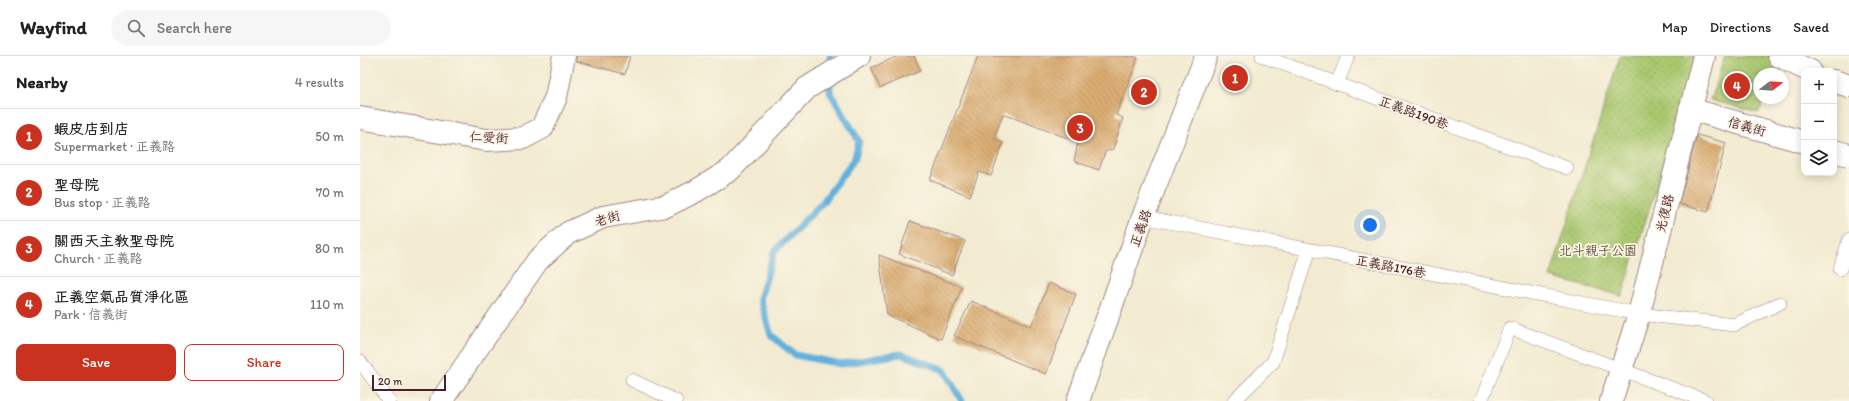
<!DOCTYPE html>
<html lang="en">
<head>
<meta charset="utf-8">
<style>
  body { margin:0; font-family:Itim,"LXGW WenKai TC",sans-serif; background:#f6f6f6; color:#222 }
  .controls { position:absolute; right:12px; top:12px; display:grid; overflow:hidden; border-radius:8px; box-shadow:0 2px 10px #0003 }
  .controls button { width:36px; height:36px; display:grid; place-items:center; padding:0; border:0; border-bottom:1px solid #e0e0e0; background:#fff; color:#222; font:20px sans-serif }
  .compass { position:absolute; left:1393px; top:12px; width:36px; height:36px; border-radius:50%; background:#fff; box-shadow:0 2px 10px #0003; rotate:73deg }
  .scale { position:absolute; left:12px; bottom:10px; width:74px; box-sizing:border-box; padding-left:4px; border:2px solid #4a1f2b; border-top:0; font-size:11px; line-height:14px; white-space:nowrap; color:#4a1f2b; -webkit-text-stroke:3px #fcf5e5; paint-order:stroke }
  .you { position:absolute; left:1010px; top:169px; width:14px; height:14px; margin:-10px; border:3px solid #fff; border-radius:50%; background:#1a73e8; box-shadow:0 0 0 6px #1a73e833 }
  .badge { display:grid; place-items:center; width:26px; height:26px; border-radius:50%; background:#c8321e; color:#fff; font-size:13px; font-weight:700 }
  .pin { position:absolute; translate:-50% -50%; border:2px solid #fff; box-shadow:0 1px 4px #0006 }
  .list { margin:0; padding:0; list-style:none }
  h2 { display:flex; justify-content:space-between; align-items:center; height:52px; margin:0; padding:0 16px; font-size:17px }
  h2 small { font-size:13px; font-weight:400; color:#767676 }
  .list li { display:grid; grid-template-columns:26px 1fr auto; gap:12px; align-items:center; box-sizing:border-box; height:56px; padding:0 16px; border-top:1px solid #e0e0e0 }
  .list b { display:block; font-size:15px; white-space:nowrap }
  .list p { margin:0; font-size:13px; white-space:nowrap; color:#767676 }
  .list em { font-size:13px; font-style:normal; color:#767676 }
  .actions { display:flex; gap:8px; padding:12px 16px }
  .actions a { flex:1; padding:9px 0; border:1px solid #c8321e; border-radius:8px; text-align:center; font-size:14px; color:#c8321e }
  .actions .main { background:#c8321e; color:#fff }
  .icon { flex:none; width:22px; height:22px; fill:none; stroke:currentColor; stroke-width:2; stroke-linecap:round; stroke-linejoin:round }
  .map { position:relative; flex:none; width:1489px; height:345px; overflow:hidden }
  header { display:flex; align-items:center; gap:24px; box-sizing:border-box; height:56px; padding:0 20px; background:#fff; border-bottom:1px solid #e0e0e0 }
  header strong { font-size:19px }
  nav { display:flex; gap:22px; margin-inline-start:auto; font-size:14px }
  .search { width:280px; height:36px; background:#f6f6f6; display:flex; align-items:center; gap:10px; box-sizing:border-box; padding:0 14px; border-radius:22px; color:#767676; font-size:15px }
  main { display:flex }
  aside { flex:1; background:#fff }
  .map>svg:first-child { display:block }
  .park { fill:url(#park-dots); stroke:#7a744d }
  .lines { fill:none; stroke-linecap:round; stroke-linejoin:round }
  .stream { stroke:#62b0dc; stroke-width:7 }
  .building { fill:url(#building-back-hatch) }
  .service-casing { stroke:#9e857e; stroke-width:14 }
  .minor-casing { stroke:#9e857e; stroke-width:24 }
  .secondary-casing { stroke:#9e857e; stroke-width:24 }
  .service { stroke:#fff; stroke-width:13 }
  .minor { stroke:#fff; stroke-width:22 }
  .secondary { stroke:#fff; stroke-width:22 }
  .labels { text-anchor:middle; stroke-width:3.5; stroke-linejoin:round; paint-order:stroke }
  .street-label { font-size:13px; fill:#4a1f2b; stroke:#fcf5e5 }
  .park-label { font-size:13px; fill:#66523f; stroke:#fcf5e5 }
</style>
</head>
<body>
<header>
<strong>Wayfind</strong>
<div class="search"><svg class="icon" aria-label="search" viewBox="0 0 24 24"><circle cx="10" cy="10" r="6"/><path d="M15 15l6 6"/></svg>Search here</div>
<nav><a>Map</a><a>Directions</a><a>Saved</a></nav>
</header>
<main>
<aside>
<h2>Nearby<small>4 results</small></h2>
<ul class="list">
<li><span class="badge">1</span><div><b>蝦皮店到店</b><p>Supermarket · 正義路</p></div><em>50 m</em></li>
<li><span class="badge">2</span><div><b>聖母院</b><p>Bus stop · 正義路</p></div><em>70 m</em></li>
<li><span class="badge">3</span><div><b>關西天主教聖母院</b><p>Church · 正義路</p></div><em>80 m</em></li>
<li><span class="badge">4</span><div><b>正義空氣品質淨化區</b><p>Park · 信義街</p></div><em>110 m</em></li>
</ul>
<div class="actions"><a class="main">Save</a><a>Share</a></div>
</aside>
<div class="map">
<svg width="1489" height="345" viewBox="0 0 1489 345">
  <defs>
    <pattern id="park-dots" width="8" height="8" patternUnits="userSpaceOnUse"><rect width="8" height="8" fill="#a9c86f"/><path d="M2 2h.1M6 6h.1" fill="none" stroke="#93ab60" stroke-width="1.8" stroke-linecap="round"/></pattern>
    <pattern id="building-back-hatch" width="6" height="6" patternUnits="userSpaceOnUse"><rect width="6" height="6" fill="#daad73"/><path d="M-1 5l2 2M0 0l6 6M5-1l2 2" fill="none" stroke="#b38c5f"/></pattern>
  </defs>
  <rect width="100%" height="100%" fill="#fcf5e5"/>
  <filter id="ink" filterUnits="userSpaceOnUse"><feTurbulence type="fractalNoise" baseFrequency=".025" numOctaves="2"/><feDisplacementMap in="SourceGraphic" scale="8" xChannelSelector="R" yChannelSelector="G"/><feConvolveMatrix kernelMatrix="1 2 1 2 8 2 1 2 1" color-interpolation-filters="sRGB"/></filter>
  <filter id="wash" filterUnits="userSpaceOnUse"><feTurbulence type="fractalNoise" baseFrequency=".012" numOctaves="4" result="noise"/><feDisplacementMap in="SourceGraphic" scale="16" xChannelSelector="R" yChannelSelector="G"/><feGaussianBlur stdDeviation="0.9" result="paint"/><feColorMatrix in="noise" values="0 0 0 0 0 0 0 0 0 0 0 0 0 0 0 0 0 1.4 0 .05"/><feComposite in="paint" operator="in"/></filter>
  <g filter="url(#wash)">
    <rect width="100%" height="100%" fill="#f2ebd1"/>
    <path class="park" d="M1260 0H1337L1262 240 1190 221Z
      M1365 0H1430L1420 18H1399V42H1406L1398 57 1350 44Z"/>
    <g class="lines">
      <path class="stream" d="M470 0V36L499 85 495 102 463 146 414 196 400 243 411 279 435 299 481 308 541 298 584 314 602 345"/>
    </g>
    <g id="blocks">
      <path class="building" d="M217 0H270L265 18 216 5Z
        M538 0H554L560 15 520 32 511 12Z
        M618 0H773L778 2 756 59 763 62 753 93 745 96 739 114 714 105 718 86 643 58 634 82 643 87 631 120 619 116 610 140 570 124Z
        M1337 79 1366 87 1348 156 1319 148Z
        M550 165 605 185 592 219 539 198Z
        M519 199 602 231 581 283 527 259Z
        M689 227 716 238 686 318 594 280 611 245 671 270Z"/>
    </g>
  </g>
  <g filter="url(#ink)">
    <use href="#blocks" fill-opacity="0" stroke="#9e857e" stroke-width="1"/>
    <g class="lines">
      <g class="service-casing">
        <path id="service" d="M902 0 1207 112
          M977 28 988 0
          M783 161 1279 258 1374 269 1420 247
          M1480 213 1489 184
          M0 305 29 345
          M272 324 316 345
          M874 345 913 306 949 194
          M1121 345 1150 272 1346 345"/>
      </g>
      <g class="minor-casing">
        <path id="minor" d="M1419 0 1450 15
          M1474 25 1489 30
          M1330 53 1444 86
          M0 62 126 84 163 82 182 72 196 41 204 0
          M1474 95 1489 99
          M81 345 178 204 208 177 243 161 306 150 336 135 370 114 447 32 499 0
          M1251 345 1279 258 1344 0"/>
      </g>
      <g class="secondary-casing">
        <path id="secondary" d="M718 345 783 161 846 0"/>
      </g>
      <use href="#service" class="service"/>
      <use href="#minor" class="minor"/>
      <use href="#secondary" class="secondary"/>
    </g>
  </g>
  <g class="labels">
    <g class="street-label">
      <text transform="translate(1054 56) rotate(20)" y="5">正義路190巷</text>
      <text transform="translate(1387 70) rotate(16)" y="5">信義街</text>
      <text transform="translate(129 81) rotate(3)" y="5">仁愛街</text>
      <text transform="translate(1304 157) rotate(-76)" y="5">光復路</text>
      <text transform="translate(247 162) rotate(-16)" y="5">老街</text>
      <text transform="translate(780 172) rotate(-70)" y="5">正義路</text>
      <text transform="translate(1031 210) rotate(11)" y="5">正義路176巷</text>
    </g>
    <g class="park-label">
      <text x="1238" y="199">北斗親子公園</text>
    </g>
  </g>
</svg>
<div class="controls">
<button>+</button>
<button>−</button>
<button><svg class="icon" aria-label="layers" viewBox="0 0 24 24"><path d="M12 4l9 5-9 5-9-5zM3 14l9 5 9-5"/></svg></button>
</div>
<svg class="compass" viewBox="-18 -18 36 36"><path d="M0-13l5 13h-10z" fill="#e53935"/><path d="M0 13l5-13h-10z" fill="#767676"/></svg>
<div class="scale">20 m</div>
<div class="you"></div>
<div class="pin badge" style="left:875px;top:22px">1</div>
<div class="pin badge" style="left:784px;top:36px">2</div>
<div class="pin badge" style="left:720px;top:72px">3</div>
<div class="pin badge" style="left:1377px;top:30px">4</div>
</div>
</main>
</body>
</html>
